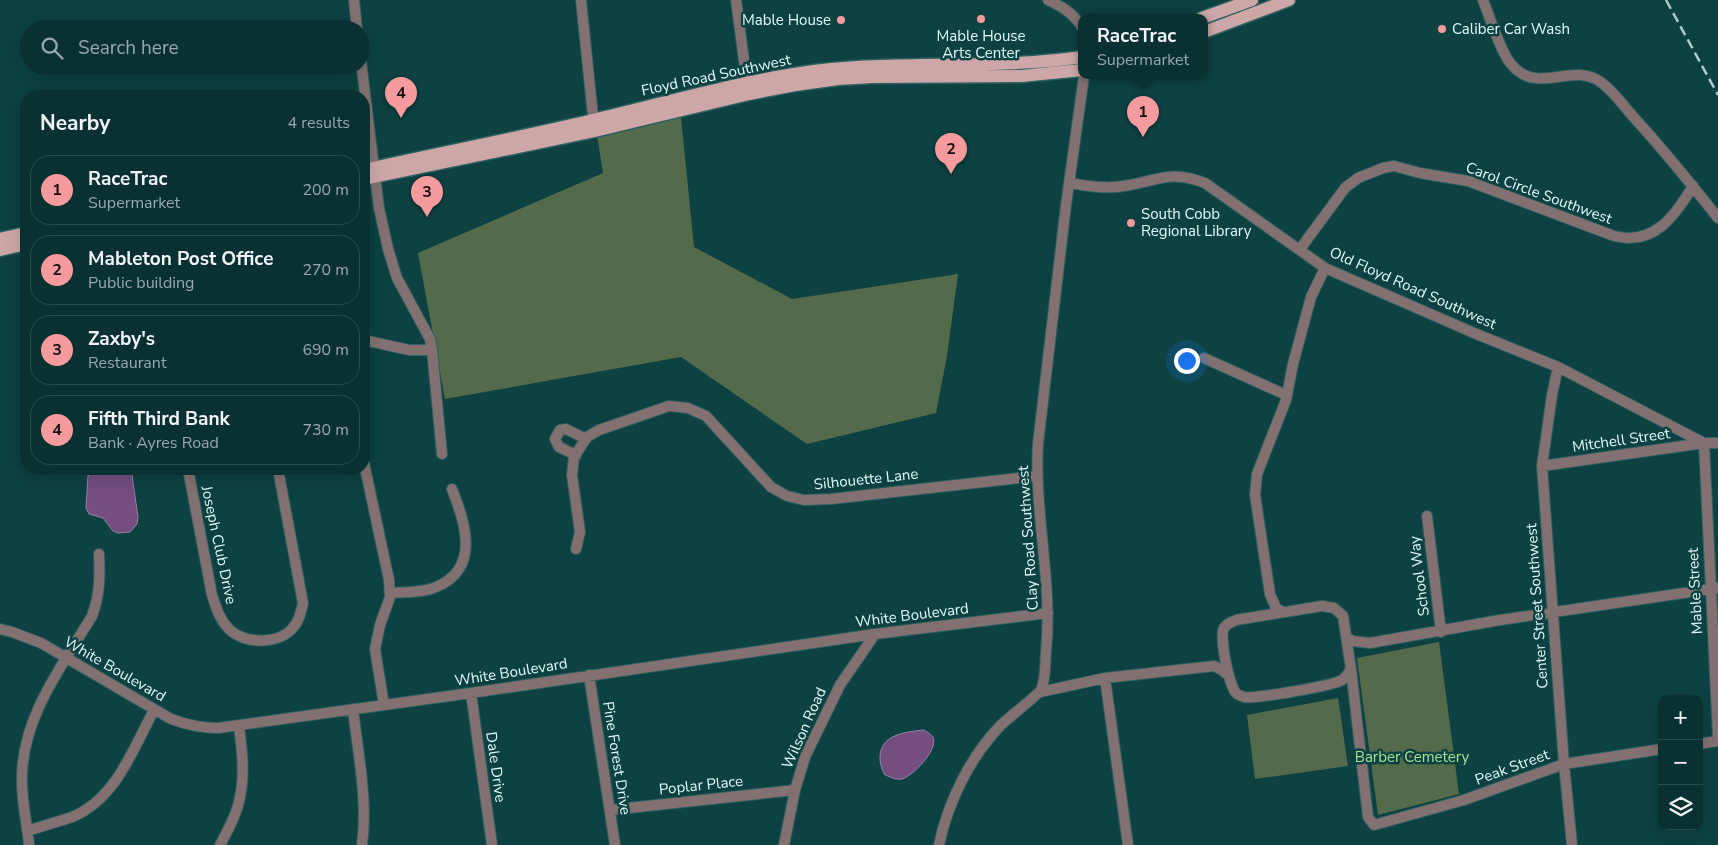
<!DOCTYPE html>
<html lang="en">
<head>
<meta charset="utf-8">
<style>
  body { margin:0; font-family:"Nunito Sans",sans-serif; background:#13393a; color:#f1f3f6 }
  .controls { position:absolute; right:15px; bottom:15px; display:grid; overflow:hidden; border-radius:10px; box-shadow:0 5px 20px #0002 }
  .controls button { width:45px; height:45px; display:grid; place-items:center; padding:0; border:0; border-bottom:1px solid #2a4c4d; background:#0a3132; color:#f1f3f6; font:25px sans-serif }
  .you { position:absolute; left:1186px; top:360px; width:18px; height:18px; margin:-12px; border:4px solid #fff; border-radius:50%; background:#1a73e8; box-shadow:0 0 0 8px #1a73e833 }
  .badge { display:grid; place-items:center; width:32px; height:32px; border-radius:50%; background:#f59b9d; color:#111; font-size:16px; font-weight:700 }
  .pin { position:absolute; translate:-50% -41px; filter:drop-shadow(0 1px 2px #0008) }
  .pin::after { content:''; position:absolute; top:26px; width:18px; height:15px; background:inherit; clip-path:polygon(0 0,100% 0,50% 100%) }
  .popup { position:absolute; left:1078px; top:14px; width:130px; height:65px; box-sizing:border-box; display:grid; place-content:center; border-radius:10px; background:#0a3132; filter:drop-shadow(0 1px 4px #0005); font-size:16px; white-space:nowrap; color:#99a9ac }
  .popup b { font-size:19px; color:#f1f3f6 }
  .popup::after { content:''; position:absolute; left:50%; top:100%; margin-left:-10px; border:10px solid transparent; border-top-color:#0a3132 }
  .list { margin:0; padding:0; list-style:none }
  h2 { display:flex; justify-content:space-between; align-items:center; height:65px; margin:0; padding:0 20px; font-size:21px }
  h2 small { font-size:16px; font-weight:400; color:#99a9ac }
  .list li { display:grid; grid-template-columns:32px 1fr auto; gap:15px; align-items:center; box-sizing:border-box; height:70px; margin:0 10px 10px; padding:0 10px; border:1px solid #2a4c4d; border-radius:20px }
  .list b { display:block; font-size:19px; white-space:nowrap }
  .list p { margin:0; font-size:16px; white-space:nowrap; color:#99a9ac }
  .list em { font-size:16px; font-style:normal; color:#99a9ac }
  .icon { flex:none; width:28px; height:28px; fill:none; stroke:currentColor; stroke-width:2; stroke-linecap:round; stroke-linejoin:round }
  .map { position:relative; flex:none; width:1718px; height:845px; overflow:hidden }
  .search { position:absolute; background:#0a3132; box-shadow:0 5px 20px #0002; left:20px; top:20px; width:350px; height:55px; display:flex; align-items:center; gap:12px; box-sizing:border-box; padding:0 18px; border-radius:28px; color:#99a9ac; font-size:19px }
  .panel { position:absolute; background:#0a3132; box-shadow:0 5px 20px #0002; left:20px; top:90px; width:350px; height:385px; border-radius:20px }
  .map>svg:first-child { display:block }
  .green { fill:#536b4b }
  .water { fill:#734e7f; stroke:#9482a4 }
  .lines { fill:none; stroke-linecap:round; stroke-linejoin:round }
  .minor-casing { stroke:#2f5f5f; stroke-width:12 }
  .major-casing { stroke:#2f5f5f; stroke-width:15 }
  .minor { stroke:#837171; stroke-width:10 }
  .major { stroke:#cda7a7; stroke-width:12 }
  .rail { stroke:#accccc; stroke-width:2.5; stroke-dasharray:10 5; stroke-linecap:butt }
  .poi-dot { fill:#f59b9d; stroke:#0d4142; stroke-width:2 }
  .labels { text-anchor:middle; stroke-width:5; stroke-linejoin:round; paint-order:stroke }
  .poi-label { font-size:15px; fill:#e1fafa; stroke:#0d4142; text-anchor:start }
  .street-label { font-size:15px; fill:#e1fafa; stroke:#0d4142 }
  .park-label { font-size:15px; fill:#a9e395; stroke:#0d4142 }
</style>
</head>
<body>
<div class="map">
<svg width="1718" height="845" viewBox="0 0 1718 845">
  <rect width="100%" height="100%" fill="#0d4142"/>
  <path class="green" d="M679 97 694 247 792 299 958 274 947 356 936 413 807 444 681 357 445 399 418 253 603 173 594 116Z
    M1439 642 1459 794 1378 815 1357 658Z
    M1338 698 1348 766 1255 779 1247 715Z"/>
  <path class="water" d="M126 469 132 475 138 517 137 524 130 532 118 533 113 531 103 518 89 514 86 508 88 475Z
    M924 730C927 732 932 735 933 737 939 749 913 776 902 779 896 780 889 777 884 774 882 769 880 764 880 759 879 734 906 732 924 730Z"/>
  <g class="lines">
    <g class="minor-casing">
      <path id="minor" d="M354 0 357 29
        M581 0 594 126
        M736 0 747 83
        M1048 0C1063 7 1073 13 1082 27
        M1483 0C1490 18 1498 44 1508 60 1535 100 1571 59 1602 83 1615 93 1626 109 1638 122 1666 153 1692 185 1718 218
        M361 61 379 208 388 249 397 278 430 339 432 350 442 454
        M1069 183C1087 186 1106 189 1124 186 1159 181 1169 169 1205 183L1325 268 1474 333 1558 367 1704 443H1718
        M1300 249 1345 188 1358 178 1383 168 1394 166 1420 173 1468 181 1614 236C1654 246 1675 216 1693 186
        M364 340 409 350H432
        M1204 358 1286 395
        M1558 367 1552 395 1542 466 1564 764 1572 845
        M576 455 559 447 555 439 560 430 566 429 586 439
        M364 463 389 580 390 597 380 625 375 649 384 705
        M1542 466 1704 443 1718 737
        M188 469 212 595C216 607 219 619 229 629 245 645 282 645 295 625 300 619 301 611 303 603L278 469
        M1427 516 1441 632
        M576 549 580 532 572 475 574 457 587 437 599 430 669 406 688 408 706 416 771 487 787 496 804 500 831 499 1037 476
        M390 593C404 592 423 593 436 587 481 568 465 523 452 489
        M1322 606 1334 608 1343 616 1351 669C1348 673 1346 678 1342 680 1332 686 1255 699 1244 697 1242 696 1238 695 1237 694 1229 688 1219 636 1224 628 1227 623 1232 622 1236 620Z
        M1283 612 1276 608 1270 594 1255 495 1257 474 1286 400 1293 364 1311 297 1325 268
        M0 629 12 632 41 643 171 719C187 725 201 728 218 728L471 693 875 634 1048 613
        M1347 638 1353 641 1370 643 1500 620 1718 588
        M1351 669 1368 817 1374 825 1464 800 1564 764 1662 749
        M589 675 615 845
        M1105 678 1128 845
        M1040 692 1105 678 1214 666 1222 670 1229 676
        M471 693 492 845
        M353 709C358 754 368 800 362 845
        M1699 744 1718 741
        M610 810 795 790
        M28 831C42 826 57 822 72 817 116 799 133 749 154 710
        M29 845C27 822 21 799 22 776 23 716 62 666 92 616 100 595 100 576 99 554
        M220 845C228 830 237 814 240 797 245 774 242 750 239 726
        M784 845 795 790 805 757 840 685 875 634
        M939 845C948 802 970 757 1001 725 1008 718 1038 695 1041 690 1046 679 1045 664 1046 652 1053 583 1034 514 1038 444L1066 205 1084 76"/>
    </g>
    <g class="major-casing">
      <path id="major" d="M1202 18 1252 0
        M1204 32 1289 0
        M364 170C440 153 517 138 593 120 666 103 739 81 814 71 903 60 993 70 1082 57
        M364 179 595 131 749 94 795 85 838 79 872 77 1021 76 1082 70
        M0 239 26 233
        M0 250 26 244"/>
    </g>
    <use href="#minor" class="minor"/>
    <use href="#major" class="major"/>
    <path class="rail" d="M1666 0 1718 95"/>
  </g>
  <g class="poi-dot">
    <circle cx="981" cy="19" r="5"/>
    <circle cx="841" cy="20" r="5"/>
    <circle cx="1442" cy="29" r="5"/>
    <circle cx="1131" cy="223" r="5"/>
  </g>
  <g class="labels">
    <g class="poi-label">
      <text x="831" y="25" text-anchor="end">Mable House</text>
      <text x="1452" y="34">Caliber Car Wash</text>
      <text x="981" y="41" text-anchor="middle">Mable House<tspan x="981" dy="17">Arts Center</tspan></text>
      <text x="1141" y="219">South Cobb<tspan x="1141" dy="17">Regional Library</tspan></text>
    </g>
    <g class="street-label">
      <text transform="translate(716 75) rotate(-12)" y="5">Floyd Road Southwest</text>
      <text transform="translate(1539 193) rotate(20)" y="5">Carol Circle Southwest</text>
      <text transform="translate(1413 288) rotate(24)" y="5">Old Floyd Road Southwest</text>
      <text transform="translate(1621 440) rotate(-8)" y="5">Mitchell Street</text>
      <text transform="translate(866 479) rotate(-6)" y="5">Silhouette Lane</text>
      <text transform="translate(1028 538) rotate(-94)" y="5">Clay Road Southwest</text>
      <text transform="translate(219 545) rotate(78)" y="5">Joseph Club Drive</text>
      <text transform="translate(1419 576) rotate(-97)" y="5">School Way</text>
      <text transform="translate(1695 591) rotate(-93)" y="5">Mable Street</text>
      <text transform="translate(1537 606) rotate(-94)" y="5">Center Street Southwest</text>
      <text transform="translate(912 615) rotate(-7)" y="5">White Boulevard</text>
      <text transform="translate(115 669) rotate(30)" y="5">White Boulevard</text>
      <text transform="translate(511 672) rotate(-9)" y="5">White Boulevard</text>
      <text transform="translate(804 728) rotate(-66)" y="5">Wilson Road</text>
      <text transform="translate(617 758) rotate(81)" y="5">Pine Forest Drive</text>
      <text transform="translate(496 767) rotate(82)" y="5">Dale Drive</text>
      <text transform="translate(1512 767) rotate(-20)" y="5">Peak Street</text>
      <text transform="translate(701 785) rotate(-6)" y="5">Poplar Place</text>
    </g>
    <g class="park-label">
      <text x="1412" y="762">Barber Cemetery</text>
    </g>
  </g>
</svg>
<div class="controls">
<button>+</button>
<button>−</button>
<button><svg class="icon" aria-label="layers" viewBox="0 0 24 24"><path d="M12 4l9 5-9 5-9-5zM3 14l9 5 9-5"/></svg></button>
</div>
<div class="you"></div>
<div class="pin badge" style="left:1143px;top:137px">1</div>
<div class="popup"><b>RaceTrac</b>Supermarket</div>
<div class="pin badge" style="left:951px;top:174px">2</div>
<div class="pin badge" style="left:427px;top:217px">3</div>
<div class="pin badge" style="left:401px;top:118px">4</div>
<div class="search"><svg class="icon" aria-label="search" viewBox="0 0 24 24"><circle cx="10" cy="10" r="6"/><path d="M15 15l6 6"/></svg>Search here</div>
<section class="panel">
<h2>Nearby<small>4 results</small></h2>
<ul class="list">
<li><span class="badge">1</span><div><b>RaceTrac</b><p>Supermarket</p></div><em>200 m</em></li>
<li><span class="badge">2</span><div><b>Mableton Post Office</b><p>Public building</p></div><em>270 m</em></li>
<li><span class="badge">3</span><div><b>Zaxby's</b><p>Restaurant</p></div><em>690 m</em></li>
<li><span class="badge">4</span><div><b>Fifth Third Bank</b><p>Bank · Ayres Road</p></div><em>730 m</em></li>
</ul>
</section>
</div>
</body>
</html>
